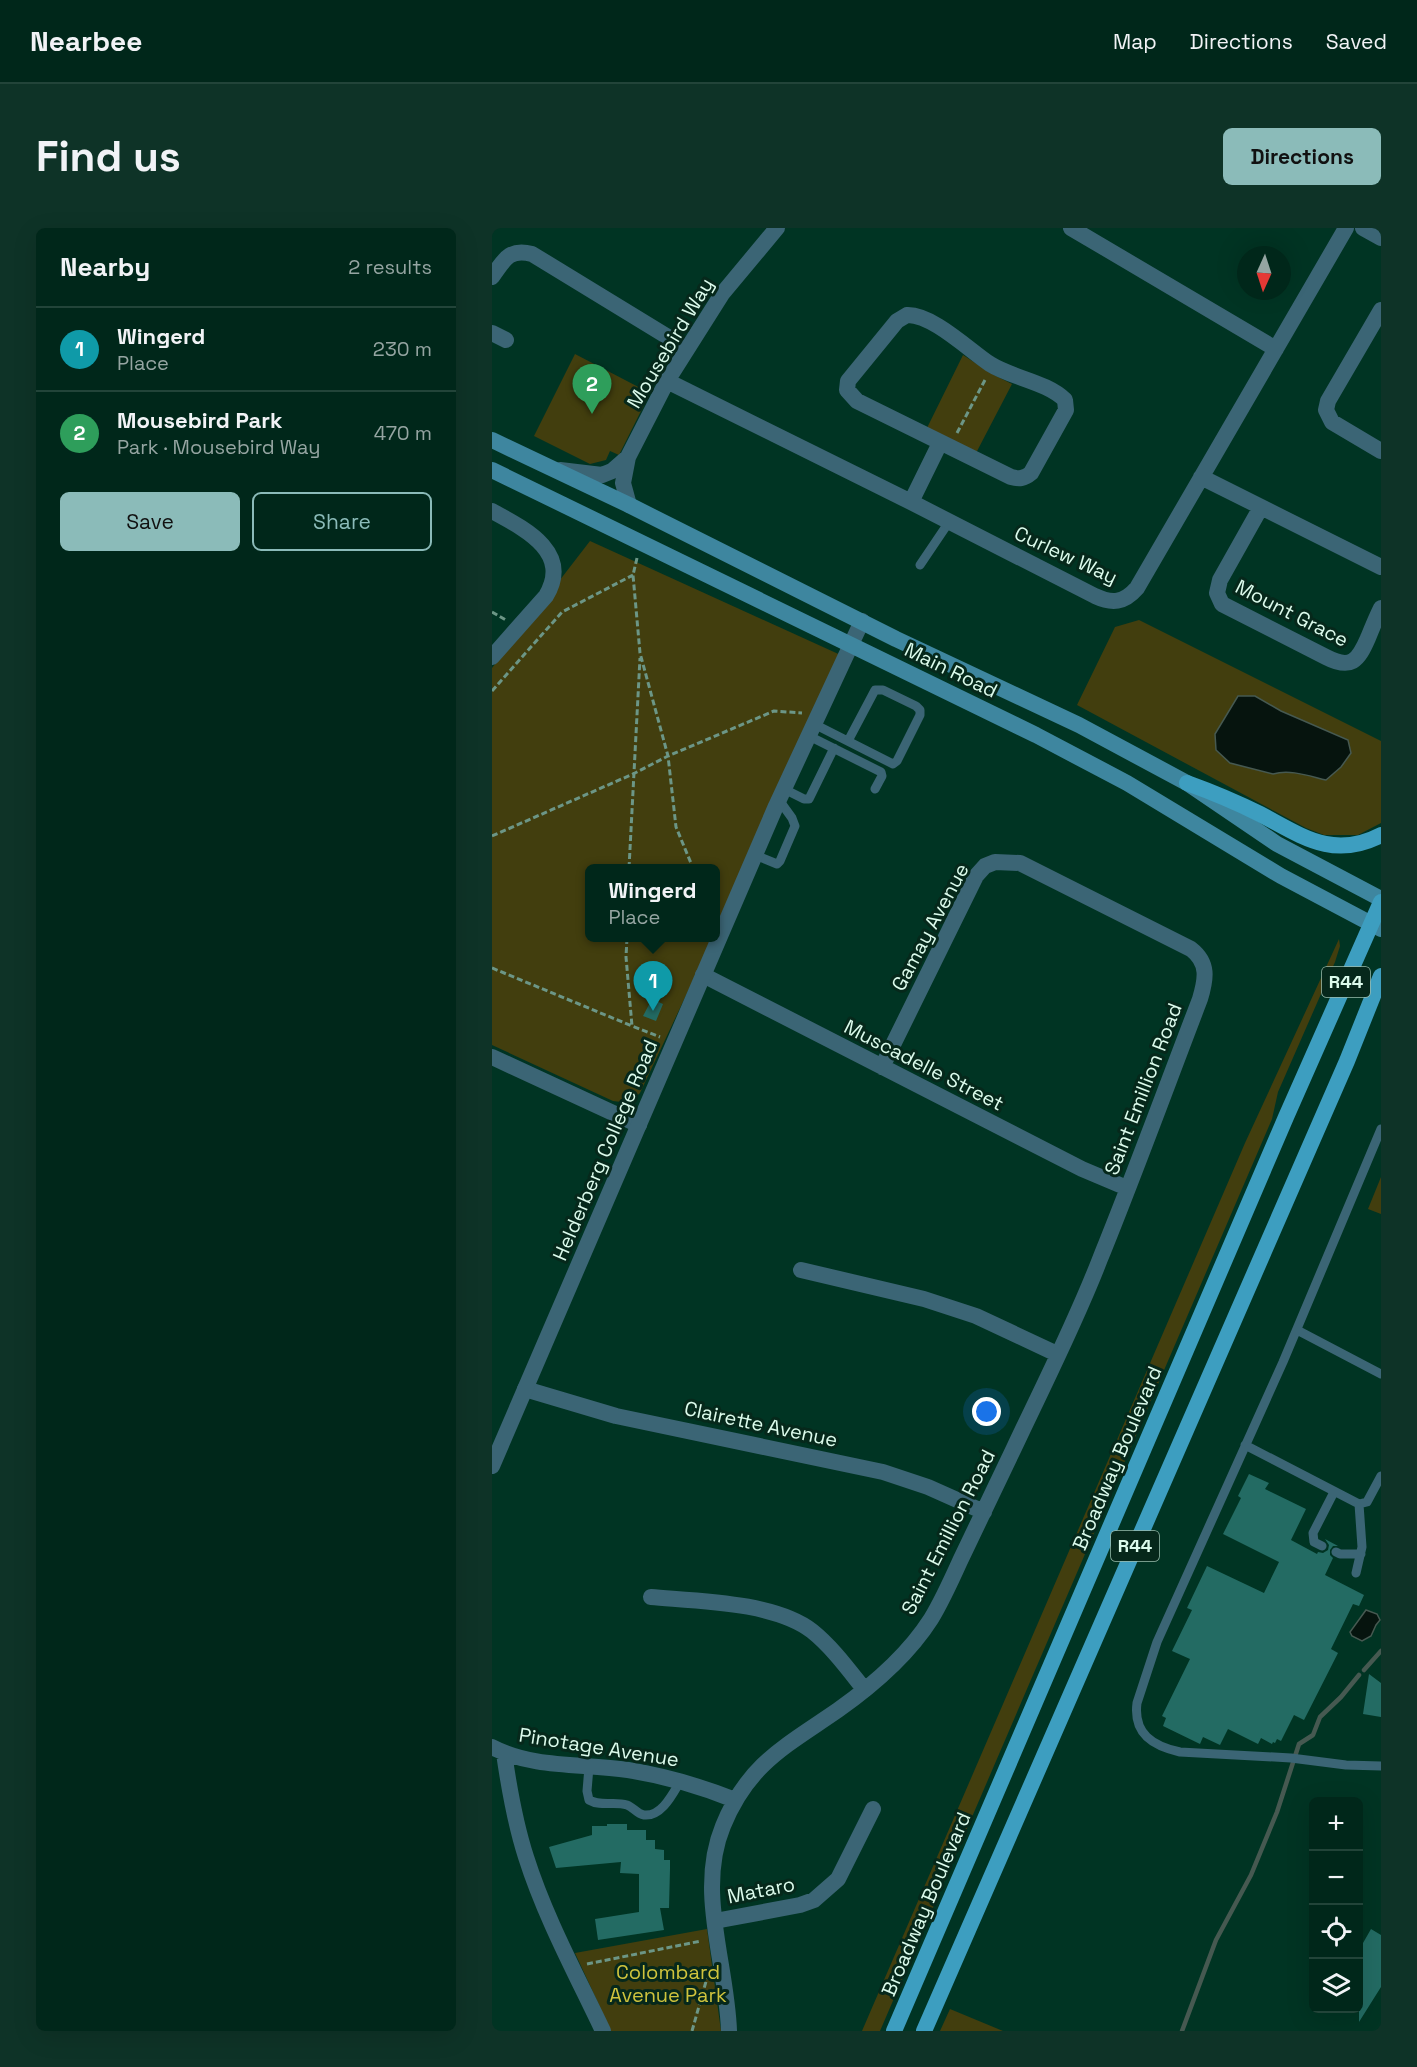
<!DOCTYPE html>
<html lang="en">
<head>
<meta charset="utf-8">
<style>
  body { margin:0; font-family:"Space Grotesk",sans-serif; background:#0e3327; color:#f1f3f6 }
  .controls { position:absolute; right:18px; bottom:18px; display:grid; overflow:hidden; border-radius:9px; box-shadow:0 6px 24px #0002 }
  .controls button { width:54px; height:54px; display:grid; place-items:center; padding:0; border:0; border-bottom:2px solid #224439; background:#00271a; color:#f1f3f6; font:30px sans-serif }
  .compass { position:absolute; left:745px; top:18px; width:54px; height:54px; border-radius:50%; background:#00271a; box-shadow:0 6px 24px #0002; rotate:183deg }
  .you { position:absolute; left:495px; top:1184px; width:21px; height:21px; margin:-15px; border:4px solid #fff; border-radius:50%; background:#1a73e8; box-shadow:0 0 0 9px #1a73e833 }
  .badge { display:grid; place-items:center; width:39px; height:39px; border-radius:50%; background:#8bbbb9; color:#fff; font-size:20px; font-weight:700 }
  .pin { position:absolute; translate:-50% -50px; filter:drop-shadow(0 2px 3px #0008) }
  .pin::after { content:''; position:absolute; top:32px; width:21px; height:18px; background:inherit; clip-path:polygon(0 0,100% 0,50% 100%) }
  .popup { position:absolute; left:93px; top:636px; width:135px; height:78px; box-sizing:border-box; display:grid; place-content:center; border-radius:9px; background:#00271a; filter:drop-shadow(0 2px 4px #0005); font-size:20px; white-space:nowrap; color:#95a5a2 }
  .popup b { font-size:22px; color:#f1f3f6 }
  .popup::after { content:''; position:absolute; left:50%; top:100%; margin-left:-12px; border:12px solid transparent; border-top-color:#00271a }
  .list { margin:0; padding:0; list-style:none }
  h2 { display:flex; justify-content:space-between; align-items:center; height:78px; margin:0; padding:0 24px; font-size:26px }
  h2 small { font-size:20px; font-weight:400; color:#95a5a2 }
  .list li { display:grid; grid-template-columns:39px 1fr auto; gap:18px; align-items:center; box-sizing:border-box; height:84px; padding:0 24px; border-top:2px solid #224439 }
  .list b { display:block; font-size:22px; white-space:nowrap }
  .list p { margin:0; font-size:20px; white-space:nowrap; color:#95a5a2 }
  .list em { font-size:20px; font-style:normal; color:#95a5a2 }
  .actions { display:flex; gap:12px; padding:18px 24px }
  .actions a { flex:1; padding:14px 0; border:2px solid #8bbbb9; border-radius:9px; text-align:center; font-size:21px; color:#8bbbb9 }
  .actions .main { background:#8bbbb9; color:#111 }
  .icon { flex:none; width:33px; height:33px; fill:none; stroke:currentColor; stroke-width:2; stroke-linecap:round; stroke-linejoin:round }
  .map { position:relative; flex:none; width:889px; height:1803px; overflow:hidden; border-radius:9px }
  header { display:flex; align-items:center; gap:36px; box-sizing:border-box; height:84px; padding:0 30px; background:#00271a; border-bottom:2px solid #224439 }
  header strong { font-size:28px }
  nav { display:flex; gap:33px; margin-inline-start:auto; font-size:21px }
  .intro { display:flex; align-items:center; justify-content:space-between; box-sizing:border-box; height:144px; padding:0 36px }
  h1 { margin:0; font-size:42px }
  .button { padding:15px 27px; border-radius:9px; background:#8bbbb9; color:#111; font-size:21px; font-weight:700 }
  main { display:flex; gap:36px; padding:0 36px }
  aside { flex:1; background:#00271a; border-radius:9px; box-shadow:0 6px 24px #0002 }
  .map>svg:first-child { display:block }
  .green { fill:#423e0e }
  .water { fill:#06140e; stroke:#465951; stroke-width:1.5 }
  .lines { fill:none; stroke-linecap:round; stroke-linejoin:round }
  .stream { stroke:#465951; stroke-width:4.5 }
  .building { fill:#236b63 }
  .path { stroke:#6c9686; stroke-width:3; stroke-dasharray:6 3; stroke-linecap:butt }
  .service { stroke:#3b6575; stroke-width:9 }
  .minor { stroke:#3b6575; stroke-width:16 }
  .tertiary { stroke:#3b6575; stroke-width:16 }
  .secondary { stroke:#3e869f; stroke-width:16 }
  .primary { stroke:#3d9ec0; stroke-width:16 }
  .labels { text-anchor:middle; stroke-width:6; stroke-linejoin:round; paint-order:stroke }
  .shield { fill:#06281b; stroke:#9cbcad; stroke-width:1.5 }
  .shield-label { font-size:18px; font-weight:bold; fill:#dcfbec }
  .street-label { font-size:20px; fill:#dcfbec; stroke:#06281b }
  .park-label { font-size:20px; fill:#cfc33d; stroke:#06281b }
</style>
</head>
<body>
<header>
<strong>Nearbee</strong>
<nav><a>Map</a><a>Directions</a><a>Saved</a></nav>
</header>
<div class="intro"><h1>Find us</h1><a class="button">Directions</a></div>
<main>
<aside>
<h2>Nearby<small>2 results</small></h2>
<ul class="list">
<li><span class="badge" style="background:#0f9aa8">1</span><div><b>Wingerd</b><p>Place</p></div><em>230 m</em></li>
<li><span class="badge" style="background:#2e9e5b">2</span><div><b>Mousebird Park</b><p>Park · Mousebird Way</p></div><em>470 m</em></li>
</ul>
<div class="actions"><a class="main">Save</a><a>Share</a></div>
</aside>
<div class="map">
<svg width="889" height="1803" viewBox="0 0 889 1803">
  <rect width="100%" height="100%" fill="#003423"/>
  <path class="green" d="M83 126 158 165 127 227 118 223 114 232 98 236 42 208Z
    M471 127 502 147 520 156 483 227 434 202Z
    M98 313 353 429 224 704V640H98V710H221L148 865C139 873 133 875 121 873L0 817V440Z
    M647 392 889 513V595L866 607H832L814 600 585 477 623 399Z
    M847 711 848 718 843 734 786 864 780 891 388 1803H370L753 915Z
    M889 949V986L876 981Z
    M215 1701 229 1803H119L83 1725Z
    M458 1781 511 1803H448Z"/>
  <path class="water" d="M746 468H763L789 483 856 512 859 525 849 539 834 552C817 548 798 541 781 546L738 535 724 522 723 506Z
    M874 1382 885 1386 888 1392 884 1397 879 1408 870 1413 860 1408 858 1404Z"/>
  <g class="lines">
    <path class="stream" d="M872 1442 889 1423
      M690 1803 724 1712 759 1647 785 1584 807 1516 821 1507 828 1489 849 1469 867 1447"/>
  </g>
  <path class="building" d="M160 771 171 776 164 793 151 788Z
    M757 1246 777 1255 773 1261 814 1281 799 1312 825 1326 826 1324 831 1325 836 1322 837 1317 833 1311 846 1318H841L838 1322V1327L841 1330 833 1347 872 1367 867 1378 861 1376 839 1421 846 1425 812 1492 802 1487 789 1513 785 1511 783 1515 781 1514 780 1516 769 1510 766 1516 736 1501 728 1517 711 1509 708 1516 671 1498 674 1490 670 1488 698 1431 680 1423 700 1382 695 1380 715 1338 772 1365 787 1334 731 1306 749 1270 746 1268Z
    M877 1446 889 1455V1489L871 1486Z
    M115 1596H135V1602H154V1612H163V1621L172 1622V1632H178V1641L177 1680H168L172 1702 106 1712 103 1691 147 1684V1646L128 1645 129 1634 64 1640 57 1619 100 1607V1598H115Z
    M879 1701 889 1707V1759L867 1794V1722Z"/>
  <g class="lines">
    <path class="path" d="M465 205 494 150
      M145 330 141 347 148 425 176 528 184 599 201 640
      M0 384 14 392
      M0 463 70 384 141 347
      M0 608 141 546 176 528 282 483 310 485
      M137 640 148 430
      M135 710 134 729 140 798 168 809
      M0 740 140 798
      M95 1736 209 1713
      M200 1803 215 1750"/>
    <path class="service" d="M428 337 457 294
      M322 496C348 509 375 523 401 536L405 533 428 487V482L424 478 391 462H383L356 513
      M317 508 389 544 390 548 383 561
      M292 561 312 571H317L342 520
      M263 627 285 636 288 633 303 598 300 590 287 572
      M889 901 791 1134 665 1414 645 1475C641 1506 661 1518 688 1524L799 1530 854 1537 889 1538
      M805 1102 889 1146
      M753 1217 867 1276 875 1274 889 1248
      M830 1318 822 1314 821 1305 842 1264
      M844 1324 848 1326H869
      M864 1345 870 1319 867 1276
      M97 1539 95 1563 97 1572C109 1579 122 1573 135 1577 141 1579 145 1586 152 1587 170 1589 181 1565 189 1552"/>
    <path class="minor" d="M579 0 784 121
      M871 0 889 10
      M0 49C12 32 17 20 40 26L194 120
      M889 82 836 173 834 182 840 194 889 223
      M415 87C440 86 477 122 498 136 520 150 555 154 573 172L574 182 539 245C532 251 527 251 519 249L365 173 355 162 356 153 405 93Z
      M0 105 14 112
      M175 153 419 274 603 368C620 376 632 375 645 360L854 0
      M68 242 110 247 120 243 136 229
      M709 249 889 339
      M419 274 448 215
      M137 277 131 255 136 229 175 153 230 66 285 0
      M769 279 728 352 725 365 730 376 834 429C859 442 866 433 876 410 880 400 884 390 889 380
      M0 283C33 301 80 324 54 368L0 429
      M211 747 590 941 635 960
      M0 829 147 897
      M309 1042 432 1071 484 1088 565 1126
      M33 1161 124 1188 391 1244 436 1259 492 1284
      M159 1369C205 1373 283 1374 320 1403 340 1419 356 1441 372 1461
      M0 1519C42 1541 91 1535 136 1542 173 1548 208 1558 243 1572
      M12 1525C17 1560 23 1595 34 1629 53 1689 84 1746 111 1803
      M223 1693 308 1677 322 1672 346 1651 381 1581
      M237 1803C235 1736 204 1663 231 1598 256 1536 294 1518 346 1482 380 1458 416 1427 439 1391 450 1373 459 1353 468 1333 486 1296 504 1258 522 1220 551 1158 583 1096 608 1031 643 945 675 857 708 771 714 751 717 735 699 721L528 635 503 634 493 638 484 648 390 839"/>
    <path class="tertiary" d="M0 1238 284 578 370 393"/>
    <path class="secondary" d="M0 212 137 277 404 411 587 497 695 555 785 616 889 671
      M0 242 544 507 635 555 789 648 889 701"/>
    <path class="primary" d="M695 555C720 564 744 574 768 586 810 608 841 632 889 607
      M402 1803 794 889 889 674
      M432 1803 855 833 889 748"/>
  </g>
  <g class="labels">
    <g class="shield">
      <rect x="830" y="739" width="48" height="30" rx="4.5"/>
      <rect x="619" y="1303" width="48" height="30" rx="4.5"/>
    </g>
    <g class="shield-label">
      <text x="854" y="760">R44</text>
      <text x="643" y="1324">R44</text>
    </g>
    <g class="street-label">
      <text transform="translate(178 115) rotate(-59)" y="7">Mousebird Way</text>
      <text transform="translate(574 327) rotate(25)" y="7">Curlew Way</text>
      <text transform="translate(800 385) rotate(27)" y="7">Mount Grace</text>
      <text transform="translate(459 442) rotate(26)" y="7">Main Road</text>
      <text transform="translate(438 699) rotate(-62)" y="7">Gamay Avenue</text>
      <text transform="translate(432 837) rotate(27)" y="7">Muscadelle Street</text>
      <text transform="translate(651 861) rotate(-69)" y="7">Saint Emillion Road</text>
      <text transform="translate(113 922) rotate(-67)" y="7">Helderberg College Road</text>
      <text transform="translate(269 1196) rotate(12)" y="7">Clairette Avenue</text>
      <text transform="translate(625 1230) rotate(-67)" y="7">Broadway Boulevard</text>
      <text transform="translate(456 1304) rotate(-63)" y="7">Saint Emillion Road</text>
      <text transform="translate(107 1519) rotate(9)" y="7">Pinotage Avenue</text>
      <text transform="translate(269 1662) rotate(-11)" y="7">Mataro</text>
      <text transform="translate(434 1676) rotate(-67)" y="7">Broadway Boulevard</text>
    </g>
    <g class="park-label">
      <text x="176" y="1751">Colombard<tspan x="176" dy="23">Avenue Park</tspan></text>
    </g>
  </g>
</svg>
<div class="controls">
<button>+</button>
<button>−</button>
<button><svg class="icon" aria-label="locate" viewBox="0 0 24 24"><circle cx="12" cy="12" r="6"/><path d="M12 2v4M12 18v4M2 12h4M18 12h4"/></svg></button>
<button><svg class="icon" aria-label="layers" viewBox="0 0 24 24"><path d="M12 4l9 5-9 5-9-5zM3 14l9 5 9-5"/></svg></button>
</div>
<svg class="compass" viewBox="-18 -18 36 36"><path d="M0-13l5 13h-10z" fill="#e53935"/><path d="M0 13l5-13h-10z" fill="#95a5a2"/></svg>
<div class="you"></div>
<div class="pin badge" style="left:161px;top:783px;background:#0f9aa8">1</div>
<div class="popup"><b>Wingerd</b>Place</div>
<div class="pin badge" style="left:100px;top:186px;background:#2e9e5b">2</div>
</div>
</main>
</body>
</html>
